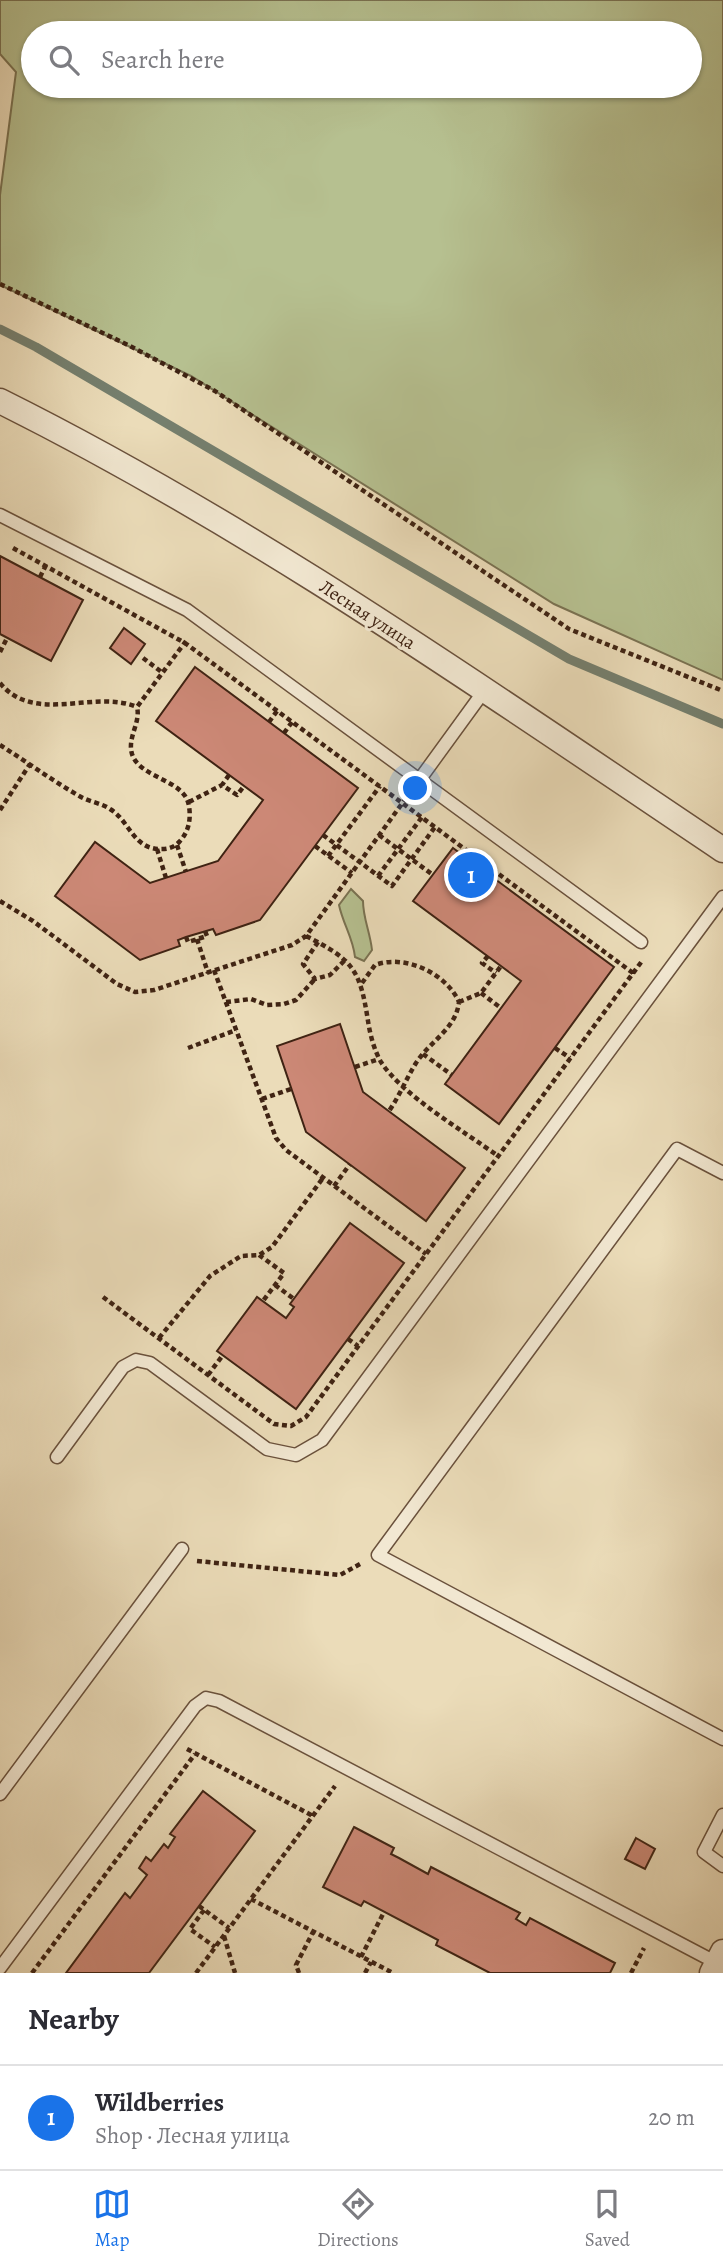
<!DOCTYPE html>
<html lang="en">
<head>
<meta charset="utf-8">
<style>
  body { margin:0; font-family:Alegreya,serif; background:#f7f7f7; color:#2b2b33 }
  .you { position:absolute; left:416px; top:789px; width:24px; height:24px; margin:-18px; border:5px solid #fff; border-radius:50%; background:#1a73e8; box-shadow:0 0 0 10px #1a73e833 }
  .badge { display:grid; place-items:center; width:46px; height:46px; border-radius:50%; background:#1a73e8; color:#fff; font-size:23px; font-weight:700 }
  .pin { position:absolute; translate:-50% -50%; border:4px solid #fff; box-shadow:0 2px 7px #0006 }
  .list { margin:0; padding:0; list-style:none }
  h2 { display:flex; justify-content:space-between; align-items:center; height:91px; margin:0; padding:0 28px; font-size:30px }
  h2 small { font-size:23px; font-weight:400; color:#7c7c81 }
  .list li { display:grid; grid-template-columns:46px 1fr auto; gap:21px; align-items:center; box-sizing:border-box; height:105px; padding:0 28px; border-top:2px solid #e1e1e2 }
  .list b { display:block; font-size:26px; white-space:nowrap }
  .list p { margin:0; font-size:23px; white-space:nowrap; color:#7c7c81 }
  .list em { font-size:23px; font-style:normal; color:#7c7c81 }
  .icon { flex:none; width:38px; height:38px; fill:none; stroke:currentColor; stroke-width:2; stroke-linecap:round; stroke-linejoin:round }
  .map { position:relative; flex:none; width:723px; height:1973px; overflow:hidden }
  .search { position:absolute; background:#fff; box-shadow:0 2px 5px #0004; left:21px; right:21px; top:21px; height:77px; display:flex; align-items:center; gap:18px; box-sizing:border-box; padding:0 24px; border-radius:38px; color:#7c7c81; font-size:26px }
  .sheet { height:196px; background:#fff }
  nav { display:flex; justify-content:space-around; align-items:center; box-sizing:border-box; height:98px; border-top:2px solid #e1e1e2; background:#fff; font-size:19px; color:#7c7c81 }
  nav a { display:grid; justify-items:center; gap:4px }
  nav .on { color:#1a73e8 }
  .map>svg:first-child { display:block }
  .green { fill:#b6c090; stroke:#7a7252; stroke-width:2; fill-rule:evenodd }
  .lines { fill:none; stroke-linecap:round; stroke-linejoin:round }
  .stream { stroke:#757f6e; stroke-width:9 }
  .building { fill:#cc8876; stroke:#3f2313; stroke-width:2 }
  .lane-casing { stroke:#6a513c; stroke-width:15 }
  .street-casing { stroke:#6a513c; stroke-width:27 }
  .path { stroke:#3f2313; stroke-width:4.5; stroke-dasharray:5 3.5; stroke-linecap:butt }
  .lane { stroke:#f2e8d2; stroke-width:12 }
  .street { stroke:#f2e8d2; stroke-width:24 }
  .labels { text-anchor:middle; stroke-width:6; stroke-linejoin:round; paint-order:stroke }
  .street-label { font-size:19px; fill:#3f2313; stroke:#f2e8d2 }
</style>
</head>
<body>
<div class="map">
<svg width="723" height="1973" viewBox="0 0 723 1973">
  <rect width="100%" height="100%" fill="#ebdcb9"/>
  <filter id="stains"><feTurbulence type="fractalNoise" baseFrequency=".00286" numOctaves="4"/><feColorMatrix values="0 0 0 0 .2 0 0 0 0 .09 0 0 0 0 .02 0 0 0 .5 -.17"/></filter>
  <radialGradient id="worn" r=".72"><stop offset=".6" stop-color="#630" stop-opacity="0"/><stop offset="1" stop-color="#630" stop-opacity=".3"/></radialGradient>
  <path class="green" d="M0 0H723V680L554 604 191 376 0 285V195L16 72 0 54ZM690 33V86H33V33Z
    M351 889 363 901C363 918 370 932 372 950L364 961 355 957C353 938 343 924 339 905Z"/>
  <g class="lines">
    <path class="stream" d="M0 329 36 347 569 659 723 724"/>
  </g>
  <path class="building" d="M0 556 83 600 51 661 0 634Z
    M124 628 145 644 131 664 110 648Z
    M195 667 358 788 260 920 216 935 213 929 186 937 178 940 180 946 140 960 55 896 95 842 150 883 218 861 263 800 156 721Z
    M453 848 614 967 499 1124 445 1084 521 981 413 901Z
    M340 1024 363 1092 465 1168 426 1221 306 1132 277 1046Z
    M350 1223 404 1263 296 1409 217 1351 257 1297 286 1318 294 1307 290 1304Z
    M203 1791 255 1831 149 1973H66L125 1893 130 1898 147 1875 139 1868 146 1857 151 1861 164 1844 168 1848 175 1837 170 1834Z
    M354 1827 394 1848 391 1854 399 1858 428 1874 431 1867 520 1913 516 1919 526 1925 530 1918 615 1963 610 1973H490L436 1945 438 1940 364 1901 361 1906 323 1887Z
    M636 1838 655 1849 645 1869 625 1859Z"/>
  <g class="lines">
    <g class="lane-casing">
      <path id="lane" d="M0 515 187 610 641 942
        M420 779 484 691
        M723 1173 677 1149 378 1555 723 1739
        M57 1457 123 1367 136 1360 150 1363 267 1449 296 1455 322 1440 723 897
        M0 1794 182 1549
        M723 1815 704 1852 723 1866
        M0 1968 195 1706 206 1698 219 1701 717 1963"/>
    </g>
    <g class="street-casing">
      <path id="street" d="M0 401C255 528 487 692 723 850
        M712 1973 723 1952"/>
    </g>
    <path class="path" d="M0 284 128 345 215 391 569 629 723 691
      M13 548 185 643 633 973
      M40 577 46 565
      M0 652 7 638
      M143 658 163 673
      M0 683C34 725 94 689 137 707
      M269 722 277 711
      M284 733 292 722
      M0 745C27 762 53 781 81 797 90 802 101 803 110 809 130 821 133 850 162 849 169 849 175 847 180 841 189 831 191 819 189 806 185 779 140 779 132 754 127 737 141 723 137 707L186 641
      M229 775 222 785 237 795 244 786
      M189 802 222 785
      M0 810 30 764
      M323 835 392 886 435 827
      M379 835 433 875
      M177 845 186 872
      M315 846 352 873
      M157 849 166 878
      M328 856 380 786
      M378 876 422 817
      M0 901 33 921 117 984 135 992 154 990 292 945 306 936 409 794
      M306 936C353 960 360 969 368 1021 370 1034 374 1050 381 1062 402 1095 465 1132 498 1156
      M186 937 188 942 207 936 205 931
      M197 939 208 973
      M318 942 303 964 315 979 330 975 345 960
      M488 956 482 963 496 973
      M214 970 276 1138 286 1150 426 1254
      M362 983 375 965C405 954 446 973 459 1002 456 1029 430 1041 416 1063 406 1079 400 1095 389 1111
      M481 993 501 1008
      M226 1002 251 999 267 1005 284 1004 296 1000 315 979
      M459 1002 481 993 501 966
      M188 1048 236 1030
      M555 1048 570 1058
      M423 1054 452 1075
      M355 1067 379 1059
      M262 1099 291 1089
      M334 1186 350 1164
      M259 1255 284 1273 263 1301
      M275 1285 294 1299
      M103 1297 274 1424 291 1426 306 1417 642 961
      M159 1338 210 1276 241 1256 259 1255 272 1247 323 1178
      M348 1339 358 1346
      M208 1375 223 1355
      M197 1561 340 1575 360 1564
      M187 1749 313 1816
      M251 1899 393 1973
      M199 1906 229 1928
      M204 1910 190 1929 215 1947
      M224 1936 235 1973
      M361 1957 384 1912
      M32 1973 195 1754
      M196 1973 335 1786
      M299 1973 296 1965 313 1932
      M365 1973 371 1962
      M631 1973 644 1948"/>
    <use href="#lane" class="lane"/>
    <use href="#street" class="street"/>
  </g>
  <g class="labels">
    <g class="street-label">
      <text transform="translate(368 614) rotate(33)" y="7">Лесная улица</text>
    </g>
  </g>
  <rect width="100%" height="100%" filter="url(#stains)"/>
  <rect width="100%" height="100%" fill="url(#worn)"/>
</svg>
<div class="you"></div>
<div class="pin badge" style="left:471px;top:875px">1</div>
<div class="search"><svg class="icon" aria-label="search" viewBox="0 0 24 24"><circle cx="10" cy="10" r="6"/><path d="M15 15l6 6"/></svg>Search here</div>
</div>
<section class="sheet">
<h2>Nearby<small></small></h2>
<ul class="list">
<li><span class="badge">1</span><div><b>Wildberries</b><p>Shop · Лесная улица</p></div><em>20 m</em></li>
</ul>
</section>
<nav>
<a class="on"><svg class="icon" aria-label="map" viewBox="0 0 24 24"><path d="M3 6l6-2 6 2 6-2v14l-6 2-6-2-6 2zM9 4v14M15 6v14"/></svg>Map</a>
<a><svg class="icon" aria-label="directions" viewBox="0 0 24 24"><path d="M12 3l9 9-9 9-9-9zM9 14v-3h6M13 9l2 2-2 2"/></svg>Directions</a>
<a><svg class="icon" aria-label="saved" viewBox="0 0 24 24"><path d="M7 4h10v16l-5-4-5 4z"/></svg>Saved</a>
</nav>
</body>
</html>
